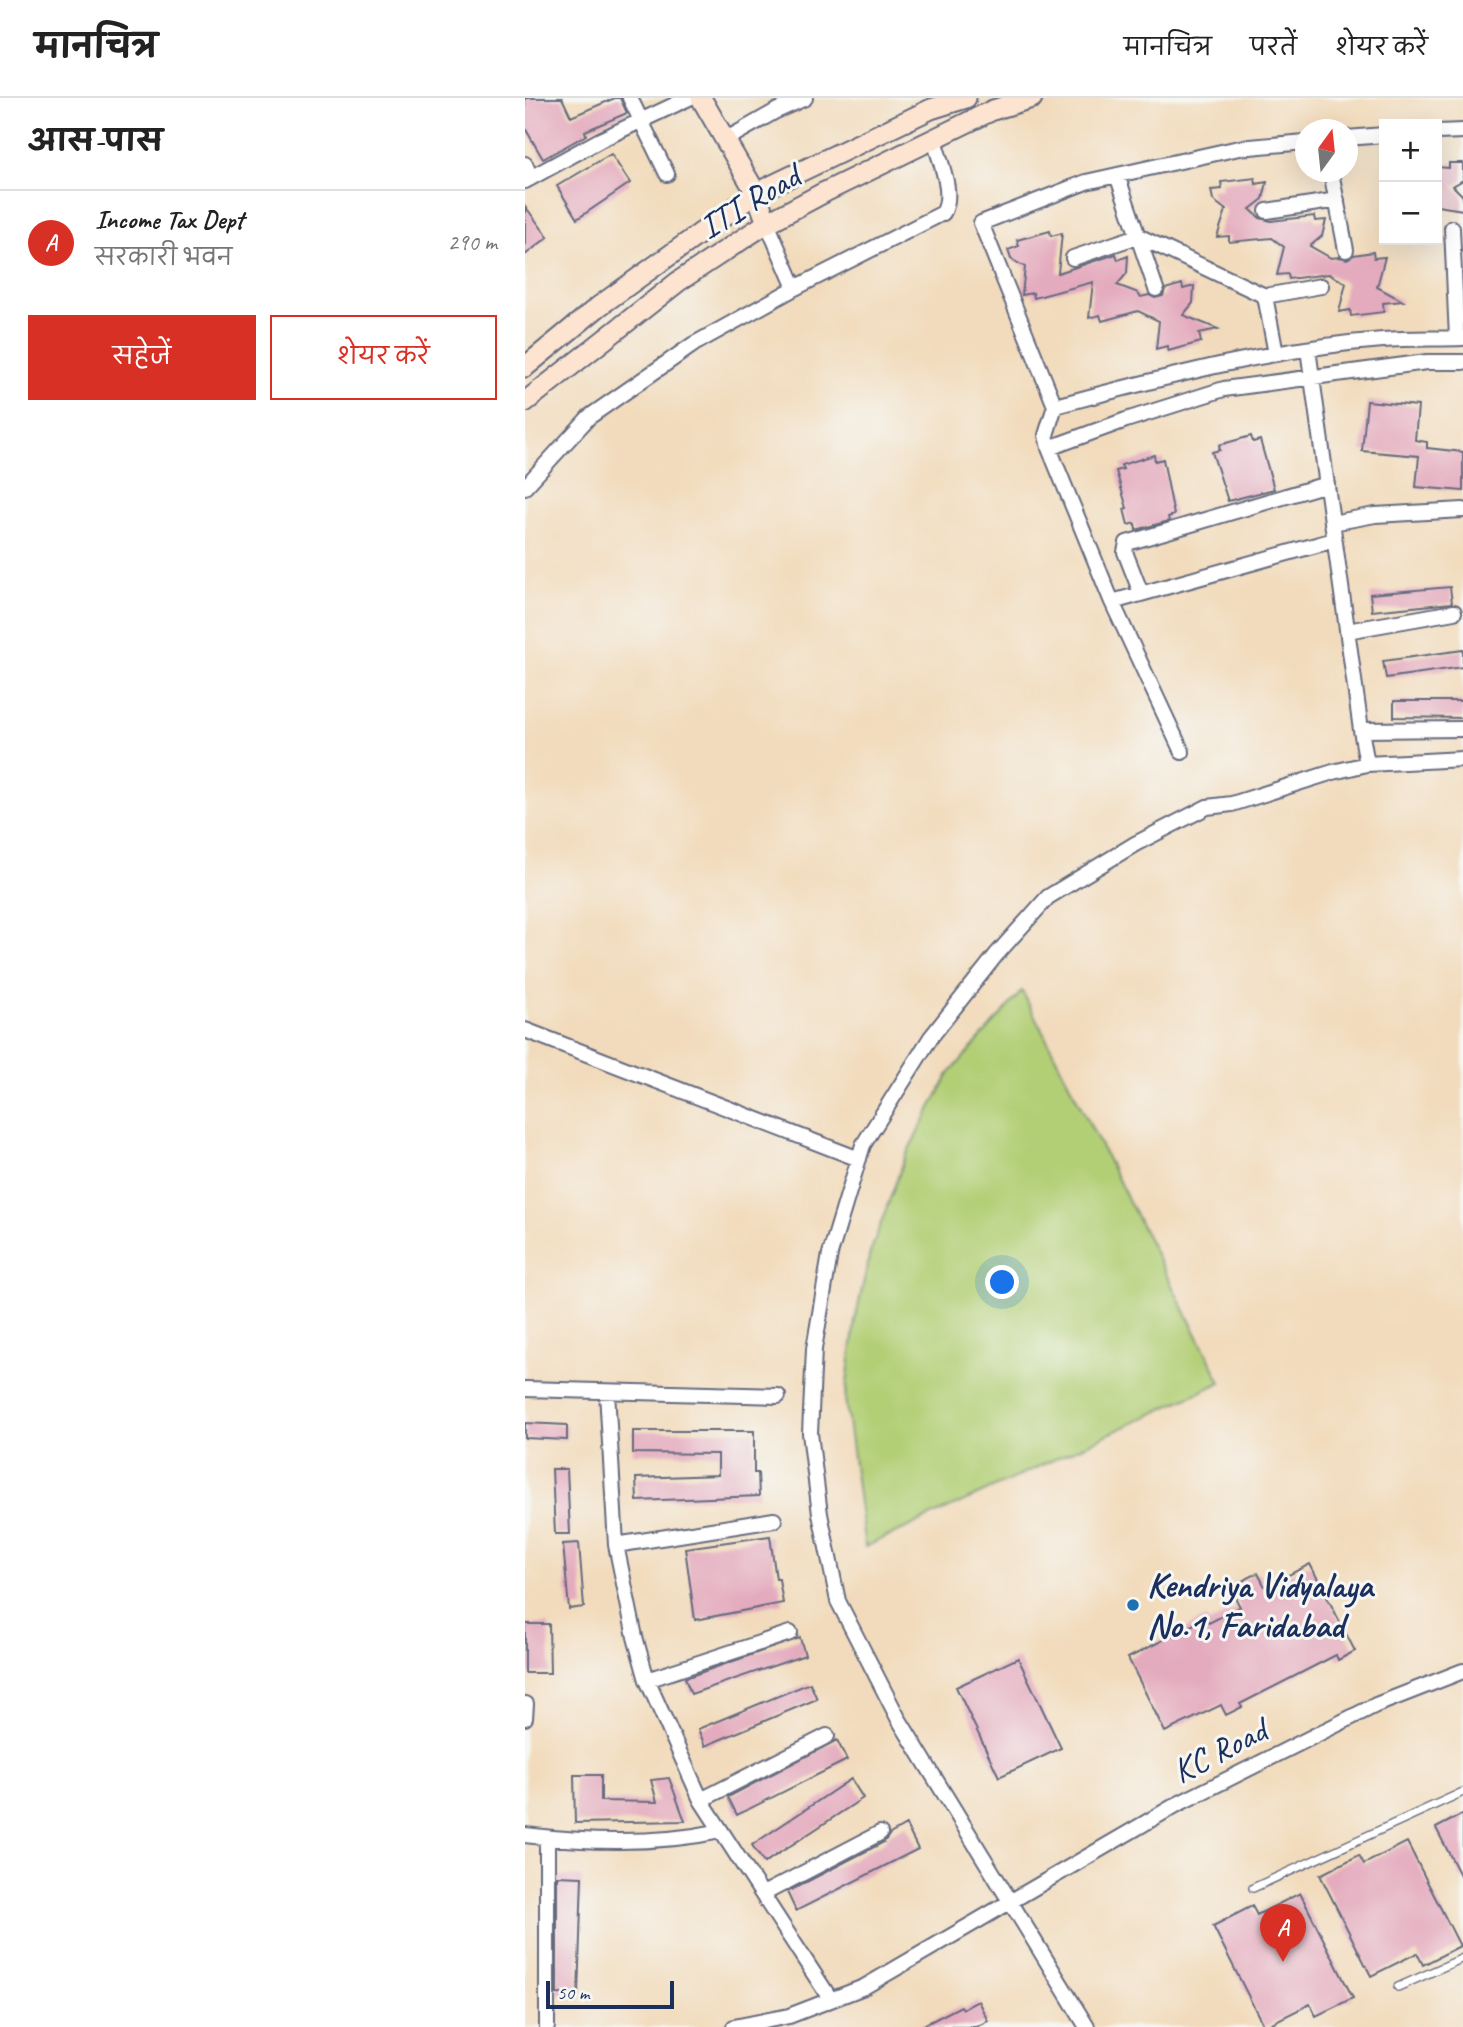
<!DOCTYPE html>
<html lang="hi">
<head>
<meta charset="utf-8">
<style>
  body { margin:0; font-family:Caveat,"Playpen Sans Deva",sans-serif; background:#f6f6f6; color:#222 }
  .controls { position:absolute; right:21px; top:21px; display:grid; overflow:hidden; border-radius:0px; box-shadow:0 7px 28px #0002 }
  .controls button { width:63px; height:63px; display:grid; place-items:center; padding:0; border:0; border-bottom:2px solid #e0e0e0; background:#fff; color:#222; font:35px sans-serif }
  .compass { position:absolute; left:770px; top:21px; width:63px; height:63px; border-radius:50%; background:#fff; box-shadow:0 7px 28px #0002; rotate:15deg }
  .scale { position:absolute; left:21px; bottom:18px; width:128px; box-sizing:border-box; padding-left:7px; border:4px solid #1b2f5e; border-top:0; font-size:19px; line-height:24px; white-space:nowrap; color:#1b2f5e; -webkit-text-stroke:5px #f6f6f2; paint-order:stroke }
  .you { position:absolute; left:478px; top:1185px; width:24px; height:24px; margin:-18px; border:5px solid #fff; border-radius:50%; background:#1a73e8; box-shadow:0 0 0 10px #1a73e833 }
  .badge { display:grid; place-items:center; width:46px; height:46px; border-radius:50%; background:#d93025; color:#fff; font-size:23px; font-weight:700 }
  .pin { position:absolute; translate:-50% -58px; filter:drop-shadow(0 2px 4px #0008) }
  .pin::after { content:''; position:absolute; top:37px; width:24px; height:21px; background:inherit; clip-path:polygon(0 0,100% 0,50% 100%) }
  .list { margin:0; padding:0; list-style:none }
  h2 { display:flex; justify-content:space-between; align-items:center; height:91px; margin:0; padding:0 28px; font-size:30px }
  h2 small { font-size:23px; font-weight:400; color:#767676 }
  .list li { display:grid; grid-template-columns:46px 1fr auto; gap:21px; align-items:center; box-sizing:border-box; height:105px; padding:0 28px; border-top:2px solid #e0e0e0 }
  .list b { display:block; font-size:26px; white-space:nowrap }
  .list p { margin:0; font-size:23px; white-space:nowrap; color:#767676 }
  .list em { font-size:23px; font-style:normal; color:#767676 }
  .actions { display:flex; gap:14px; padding:21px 28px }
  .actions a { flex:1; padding:16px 0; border:2px solid #d93025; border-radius:0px; text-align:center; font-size:24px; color:#d93025 }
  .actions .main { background:#d93025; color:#fff }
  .map { position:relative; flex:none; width:938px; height:1929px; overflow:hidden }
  header { display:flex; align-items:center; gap:42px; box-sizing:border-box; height:98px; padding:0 35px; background:#fff; border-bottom:2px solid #e0e0e0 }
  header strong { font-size:33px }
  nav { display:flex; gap:38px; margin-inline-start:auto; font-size:24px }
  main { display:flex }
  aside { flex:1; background:#fff }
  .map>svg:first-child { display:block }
  .green { fill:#b2cf76; stroke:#667f6a; stroke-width:2 }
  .building { fill:#e4abbe }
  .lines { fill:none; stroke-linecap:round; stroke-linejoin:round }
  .lane-casing { stroke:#666b7f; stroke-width:10 }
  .street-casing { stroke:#666b7f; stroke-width:18 }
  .secondary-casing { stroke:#666b7f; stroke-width:23 }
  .lane { stroke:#fff; stroke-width:7 }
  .street { stroke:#fff; stroke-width:14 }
  .secondary { stroke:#fde4d1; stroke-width:19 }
  .poi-dot { fill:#1f6fb2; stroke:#f6f6f2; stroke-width:2.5 }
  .labels { text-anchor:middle; stroke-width:6; stroke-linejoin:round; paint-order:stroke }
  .street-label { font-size:35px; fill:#1b2f5e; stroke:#f6f6f2 }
  .poi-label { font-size:35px; font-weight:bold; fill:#1b2f5e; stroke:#f6f6f2; text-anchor:start }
</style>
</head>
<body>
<header>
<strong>मानचित्र</strong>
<nav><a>मानचित्र</a><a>परतें</a><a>शेयर करें</a></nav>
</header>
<main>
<aside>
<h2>आस-पास<small></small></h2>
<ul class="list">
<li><span class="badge">A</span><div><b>Income Tax Dept</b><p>सरकारी भवन</p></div><em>290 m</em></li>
</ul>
<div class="actions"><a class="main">सहेजें</a><a>शेयर करें</a></div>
</aside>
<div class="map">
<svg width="938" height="1929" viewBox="0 0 938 1929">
  <rect width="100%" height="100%" fill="#f6f6f2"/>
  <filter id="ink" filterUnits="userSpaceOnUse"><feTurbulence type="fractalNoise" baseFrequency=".0143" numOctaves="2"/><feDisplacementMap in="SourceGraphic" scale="14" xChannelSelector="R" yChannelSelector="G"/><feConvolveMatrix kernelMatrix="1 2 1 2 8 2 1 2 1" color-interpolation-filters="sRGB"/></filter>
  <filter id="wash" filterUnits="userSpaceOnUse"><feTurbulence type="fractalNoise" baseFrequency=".00686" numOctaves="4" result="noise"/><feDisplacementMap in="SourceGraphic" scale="28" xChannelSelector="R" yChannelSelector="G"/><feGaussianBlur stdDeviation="1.57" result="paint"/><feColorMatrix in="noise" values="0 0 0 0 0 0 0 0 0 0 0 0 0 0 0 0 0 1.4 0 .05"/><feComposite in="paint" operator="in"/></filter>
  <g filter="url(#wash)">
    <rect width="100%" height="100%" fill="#f2dbbc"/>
    <path class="green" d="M497 893 696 1284 340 1449 320 1300 330 1223 345 1155 381 1057 424 976Z"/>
    <g id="blocks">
      <path class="building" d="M0 0H37L46 19 90 0H95L102 15 60 33 61 37 18 61 0 30Z
        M86 56 105 85 52 121 32 88Z
        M924 65H938V82L928 88 938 98V112L912 108V69L924 70Z
        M730 80 731 86 742 84 738 101 725 111 735 120 746 123 789 118 790 123 801 122 797 138 785 148 806 160 815 159 822 161 829 157 848 154 849 160 860 159 852 189 878 203 858 205 859 214 826 218 825 212 814 214 821 185 804 176 764 181 763 176 752 177 759 149 747 140 704 144V138L692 139 701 112 688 102 686 92 697 91 696 84Z
        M0 108 23 139 0 157Z
        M525 133 526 138 537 135 533 175 591 156 593 162 603 158 602 175 592 187 611 194 616 199 624 197 630 200 638 198 640 191 657 186 658 191 669 188 668 205 658 217 693 231 674 235 676 244 643 253 642 248 631 251 634 223 613 213 577 223 575 217 564 220 568 184 509 200 508 195 497 197 500 169 486 161 483 152 494 148 492 142Z
        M842 303 893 308 890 342 902 344V350L938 354V393L891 389 894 358 837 353Z
        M726 338 728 344 735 342 749 391 703 403 687 354 695 352 694 347Z
        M629 357 630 363 638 361 649 417 643 419 644 423 611 432 610 425 603 427 599 411 602 410 591 373 598 371 596 367Z
        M925 489 927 505 847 513 845 496Z
        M938 552V569L861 580 858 563Z
        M869 603H938V620L869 619Z
        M0 1325 42 1327V1342L0 1340Z
        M108 1333H229V1375H233L234 1398 112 1403 111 1380 193 1377V1356L108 1355Z
        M27 1371H42L45 1436H30Z
        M245 1438 251 1481H254L258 1505 170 1522 160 1450Z
        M54 1445 59 1509 44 1511 38 1446Z
        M785 1466 830 1553 813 1562 811 1557 715 1606 717 1609 701 1617 696 1607 640 1634 603 1560 681 1520 684 1525 715 1509 705 1489 733 1475 740 1489Z
        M0 1526H24L25 1575H0Z
        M275 1540 280 1557 166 1596 160 1580Z
        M493 1560 536 1650 474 1679 431 1589Z
        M285 1585 292 1601 180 1648 173 1631Z
        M312 1642 322 1662 212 1717 203 1699Z
        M49 1677H76V1703L132 1704 126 1682 144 1680 160 1723 50 1725Z
        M326 1681 338 1700 239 1765 227 1747Z
        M938 1716V1783L911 1730Z
        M381 1727 393 1751 271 1813 262 1794 359 1744 365 1736Z
        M882 1744 935 1848 898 1867 892 1855 846 1878 795 1777 834 1757 839 1766Z
        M32 1778 57 1779 53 1897 32 1896Z
        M775 1795 828 1900 791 1918 785 1906 739 1929 688 1828 727 1808 732 1817Z
        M453 1903 463 1923 451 1929H395L436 1908 438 1911Z"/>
    </g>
  </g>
  <g filter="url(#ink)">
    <use href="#blocks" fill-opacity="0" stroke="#666b7f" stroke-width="2"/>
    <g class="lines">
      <g class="lane-casing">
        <path id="lane" d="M728 1790 938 1694
          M873 1889 938 1860"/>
      </g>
      <g class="street-casing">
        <path id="street" d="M105 0 142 76
          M912 34 938 33
          M822 40 859 37
          M200 42 251 13 280 0
          M0 66 6 80
          M806 74 821 152
          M592 77 631 191
          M0 83 75 42 164 0
          M742 113 812 102
          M242 125 270 190
          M927 130 932 240
          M548 160 613 138 740 198 751 256
          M740 198 796 188
          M783 251 836 632 842 666
          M530 308 456 125 561 84 714 50 780 44
          M524 350 601 322 699 291 902 264H938
          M0 389 64 319 169 246 270 190 418 115C430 95 414 62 409 41
          M807 425 850 417 938 412
          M616 495 600 454 602 445 802 386
          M587 504 809 442
          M822 533 929 514
          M836 632 938 631
          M657 654 587 504 524 350 521 337 530 308C637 280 747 250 858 242 885 240 911 241 938 240
          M0 932 334 1061
          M0 1291 253 1298
          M82 1294 91 1447 110 1539 122 1582 176 1702 306 1902
          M91 1447 249 1422
          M122 1582 265 1535
          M0 1620 1 1606
          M176 1702 302 1638
          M0 1737C65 1745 131 1747 196 1733
          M22 1740V1929
          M238 1796 355 1735
          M209 1929 264 1918 339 1889 651 1707 851 1607 938 1573
          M562 1929 373 1620 313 1503 295 1416 285 1335 289 1251 305 1156 338 1047 406 939 471 857 523 799 610 746 682 709 707 706 808 674 842 666 938 661"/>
      </g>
      <g class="secondary-casing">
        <path id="secondary" d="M176 0 231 95 242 125
          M0 269 73 209 231 95 406 11 441 0
          M0 304 154 183 242 125 300 94 468 12 507 0"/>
      </g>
      <use href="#lane" class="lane"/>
      <use href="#street" class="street"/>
      <use href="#secondary" class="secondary"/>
    </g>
  </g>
  <circle class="poi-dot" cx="608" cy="1507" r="7"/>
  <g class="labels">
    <g class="street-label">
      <text transform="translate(224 103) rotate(-31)" y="12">ITI Road</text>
      <text transform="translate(694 1652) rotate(-27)" y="12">KC Road</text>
    </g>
    <g class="poi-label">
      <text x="622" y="1499">Kendriya Vidyalaya<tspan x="622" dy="40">No.1, Faridabad</tspan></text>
    </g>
  </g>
</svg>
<div class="controls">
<button>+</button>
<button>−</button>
</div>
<svg class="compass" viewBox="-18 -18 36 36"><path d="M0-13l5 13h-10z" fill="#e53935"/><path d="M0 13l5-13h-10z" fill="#767676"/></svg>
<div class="scale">50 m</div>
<div class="you"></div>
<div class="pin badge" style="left:758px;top:1864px">A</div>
</div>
</main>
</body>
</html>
